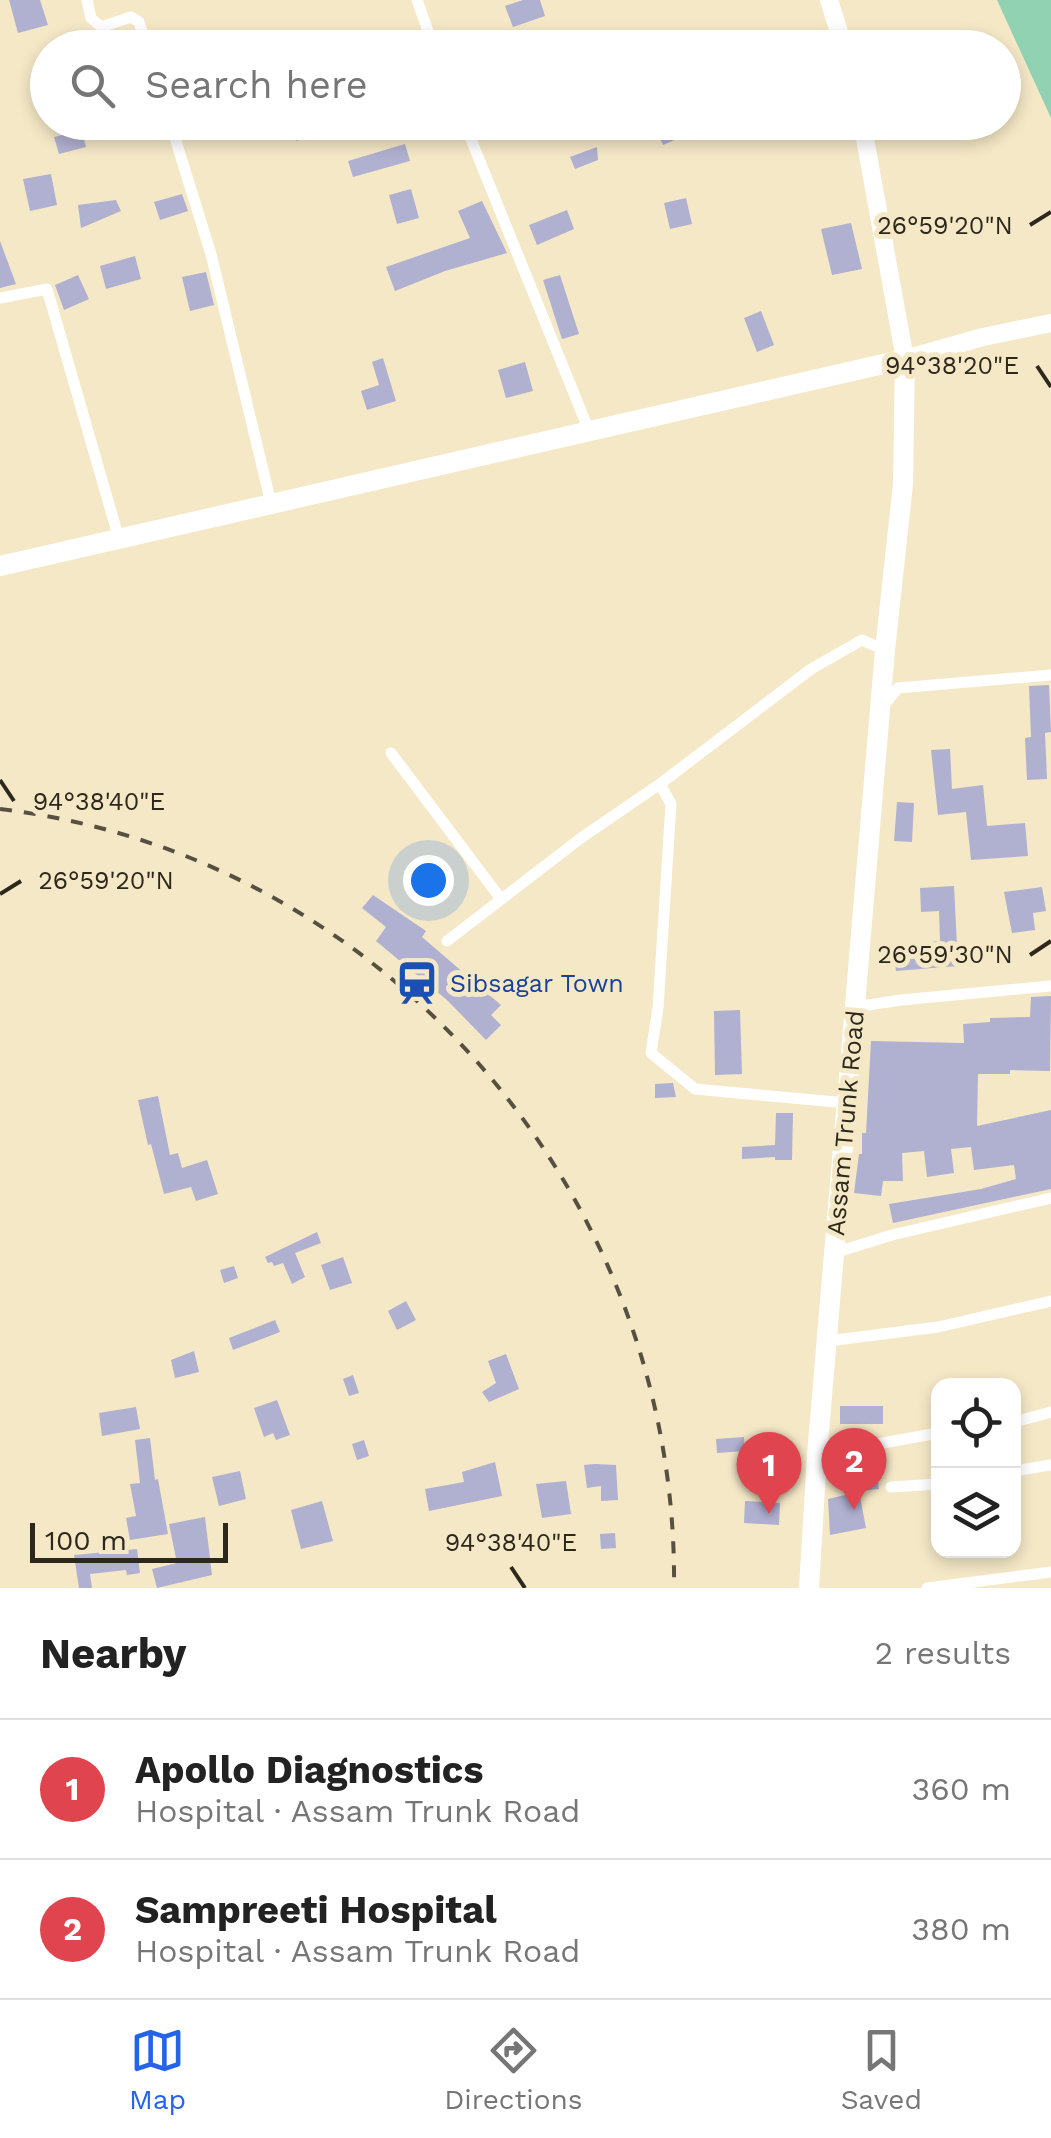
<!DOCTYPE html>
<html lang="en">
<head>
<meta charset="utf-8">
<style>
  body { margin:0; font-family:"Work Sans",sans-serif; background:#f2f2f2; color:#222 }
  .controls { position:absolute; right:30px; bottom:30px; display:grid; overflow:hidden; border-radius:20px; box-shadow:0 5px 15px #0003 }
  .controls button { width:90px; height:90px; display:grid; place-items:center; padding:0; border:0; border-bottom:2px solid #e0e0e0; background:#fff; color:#222; font:50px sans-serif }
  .scale { position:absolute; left:30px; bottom:25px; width:198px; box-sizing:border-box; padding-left:10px; border:5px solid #2d281c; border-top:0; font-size:28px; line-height:35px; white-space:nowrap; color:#2d281c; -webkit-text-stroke:8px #f5e8c7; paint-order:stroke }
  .you { position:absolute; left:428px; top:880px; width:35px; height:35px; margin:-25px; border:8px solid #fff; border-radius:50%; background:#1a73e8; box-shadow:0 0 0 15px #1a73e833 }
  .badge { display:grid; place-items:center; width:65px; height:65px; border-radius:50%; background:#2563eb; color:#fff; font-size:32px; font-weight:700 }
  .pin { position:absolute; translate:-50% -82px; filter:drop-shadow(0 2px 5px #0008) }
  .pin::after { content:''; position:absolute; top:52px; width:35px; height:30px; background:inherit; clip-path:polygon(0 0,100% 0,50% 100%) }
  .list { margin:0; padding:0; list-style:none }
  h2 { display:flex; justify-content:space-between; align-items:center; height:130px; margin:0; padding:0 40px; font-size:42px }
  h2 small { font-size:32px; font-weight:400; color:#767676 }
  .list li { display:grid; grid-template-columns:65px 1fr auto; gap:30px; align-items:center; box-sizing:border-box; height:140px; padding:0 40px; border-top:2px solid #e0e0e0 }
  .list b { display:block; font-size:38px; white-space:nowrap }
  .list p { margin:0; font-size:32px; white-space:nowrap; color:#767676 }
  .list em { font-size:32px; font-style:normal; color:#767676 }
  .icon { flex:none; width:55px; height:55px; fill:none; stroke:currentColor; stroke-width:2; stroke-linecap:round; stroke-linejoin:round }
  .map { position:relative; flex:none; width:1051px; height:1588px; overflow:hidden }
  .search { position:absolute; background:#fff; box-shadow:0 5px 15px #0003; left:30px; right:30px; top:30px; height:110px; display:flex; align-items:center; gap:25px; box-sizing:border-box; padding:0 35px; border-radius:55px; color:#767676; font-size:38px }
  .sheet { height:410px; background:#fff }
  nav { display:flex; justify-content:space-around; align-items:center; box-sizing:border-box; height:140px; border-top:2px solid #e0e0e0; background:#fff; font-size:28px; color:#767676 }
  nav a { display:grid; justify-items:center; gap:5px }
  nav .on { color:#2563eb }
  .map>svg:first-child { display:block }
  .green { fill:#91d2b3 }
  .building { fill:#b0b0d0 }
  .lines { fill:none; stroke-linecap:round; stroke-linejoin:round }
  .minor { stroke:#fff; stroke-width:11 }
  .secondary { stroke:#fff; stroke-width:18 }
  .trunk { stroke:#fff; stroke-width:20 }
  .rail { stroke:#575040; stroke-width:4; stroke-dasharray:12 12; stroke-linecap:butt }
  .ticks { fill:none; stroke:#2d281c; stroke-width:4 }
  .labels { text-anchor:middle; stroke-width:10; stroke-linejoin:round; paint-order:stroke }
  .transit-label { font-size:25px; fill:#164399; stroke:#f5e8c7; text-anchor:start }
  .street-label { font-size:25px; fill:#2d281c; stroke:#f5e8c7 }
  .ticks-label { font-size:25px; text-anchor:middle; fill:#2d281c; stroke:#f5e8c7; stroke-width:10; stroke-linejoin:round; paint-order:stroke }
</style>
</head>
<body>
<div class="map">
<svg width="1051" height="1588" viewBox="0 0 1051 1588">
  <rect width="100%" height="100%" fill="#f5e8c7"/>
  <path class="green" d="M997 0H1051V118Z"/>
  <path class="building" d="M9 0H40L48 25 18 33Z
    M523 0H540L545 16 513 27 505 6Z
    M669 33 675 48H633V47Z
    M290 122H344L345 124 296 141Z
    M653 122H714V123L663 145Z
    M82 130 86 147 59 154 54 137Z
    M405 144 410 161 353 177 348 161Z
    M597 147 598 160 575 169 570 157Z
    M51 174 57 205 30 211 23 179Z
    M411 189 419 218 397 224 389 195Z
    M182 194 188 211 160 220 154 202Z
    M686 198 692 224 670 229 664 203Z
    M116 200 121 211 81 228 78 205Z
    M482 201 507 253 445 271 395 291 386 267 470 238 458 211Z
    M567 210 574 229 537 245 529 225Z
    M851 223 862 269 832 275 821 229Z
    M0 241 16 284 0 288Z
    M135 256 141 279 106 289 100 266Z
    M206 272 214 305 190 311 182 277Z
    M78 275 89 299 64 310 55 285Z
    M560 275 579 334 562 339 543 280Z
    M761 311 774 345 757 352 744 318Z
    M383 358 396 401 367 410 361 391 379 385 372 362Z
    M525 362 533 391 506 398 498 370Z
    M1049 685 1051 732 1045 733 1047 779 1027 780 1025 738 1031 737 1029 686Z
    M950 749 952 789 983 785 987 826 1025 823 1028 856 971 860 966 812 938 815 931 750Z
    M897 802 914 803 912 842 894 841Z
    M954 886 958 966 896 971 893 946 940 941 939 911 921 912 920 888Z
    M1042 887 1046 911 1033 913 1035 930 1012 933 1004 892Z
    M373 895 426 931 422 937 501 1005 491 1015 501 1025 486 1040 447 1000 376 941 386 927 362 908Z
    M1051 996 1050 1071 1010 1070V1074H978L977 1126 1051 1110V1189L893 1223 889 1204 981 1189 1016 1179 1014 1165 974 1170 971 1147 951 1149 954 1173 927 1177 924 1151 902 1153 903 1181H883L881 1196 854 1193 859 1154H862V1133H866L871 1041 964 1043 963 1024 990 1022V1018L1030 1017 1031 997Z
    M740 1010 742 1074 715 1075 714 1011Z
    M673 1083 676 1097 655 1098V1084Z
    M158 1096 170 1155 178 1153 182 1168 207 1160 218 1194 196 1201 191 1187 164 1194 151 1144 148 1145 138 1100Z
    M776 1113H793L792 1160H775V1157L742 1159V1147L775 1145Z
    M317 1232 321 1243 295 1253 305 1277 292 1284 283 1263 274 1266 272 1262 268 1263 265 1257Z
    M343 1257 352 1283 330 1290 321 1265Z
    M234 1266 238 1278 224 1283 220 1270Z
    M406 1301 416 1320 397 1330 388 1311Z
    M275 1320 280 1332 233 1350 229 1338Z
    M194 1351 199 1372 175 1378 171 1360Z
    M506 1354 519 1389 489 1402 482 1392 496 1383 488 1361Z
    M353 1375 359 1393 349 1396 343 1379Z
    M277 1400 290 1435 276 1440 273 1433 264 1437 254 1408Z
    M840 1406H883V1424H840Z
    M136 1407 140 1429 102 1436 99 1413Z
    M744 1437 745 1451 717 1453 716 1439Z
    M150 1438 155 1480 158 1479 168 1534 130 1540 126 1518 136 1516 130 1484 140 1483 135 1440Z
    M364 1440 369 1456 357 1460 352 1444Z
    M860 1457 861 1465 876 1464 879 1489 859 1491 866 1528 830 1535 828 1499 845 1495 841 1460Z
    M495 1462 502 1496 429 1511 425 1489 464 1482 462 1472Z
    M595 1464 616 1465 618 1500 601 1501V1486L587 1488 584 1465Z
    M240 1471 246 1499 219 1506 212 1477Z
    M566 1481 571 1514 542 1518 536 1484Z
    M322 1501 333 1541 301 1549 291 1510Z
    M745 1501 780 1503 779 1525 744 1523Z
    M205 1517 212 1575 157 1588 152 1569 177 1563 169 1524Z
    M615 1533 616 1548 601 1549 600 1534Z
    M137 1549 140 1573 127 1575 126 1570 90 1574 92 1588H79L74 1555Z"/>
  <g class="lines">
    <path class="minor" d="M87 0 91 18 101 27 131 17 139 22 147 48
      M417 0 434 48
      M170 122 211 254 271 503
      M464 122 590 433
      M175 138 204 122
      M0 298 47 289 119 539
      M884 705 898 688 1051 675
      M391 753 501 899
      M660 784 671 804 658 1008 651 1053 695 1089 847 1103
      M447 941 581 838 660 784 811 669 862 640 885 650
      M855 1007 901 1000 1051 986
      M834 1253 892 1235 1051 1198
      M828 1341 938 1327 1051 1301
      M1014 1422 1051 1412
      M817 1455 938 1433
      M1014 1471 1051 1465
      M891 1487 938 1484
      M927 1588 1051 1572"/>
    <path class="secondary" d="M829 0 844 48
      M862 122 905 359 983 337 1051 323"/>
    <path class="trunk" d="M0 566 905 359 903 484 885 650 817 1455 809 1588"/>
    <path class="rail" d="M0 809C388 855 679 1200 674 1588"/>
  </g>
  <path class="ticks" d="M1030 225 1051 212M1037 366 1051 387M0 780 14 801M0 894 21 881M1030 955 1051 941M511 1567 525 1588"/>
  <defs>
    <g id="station-bare" transform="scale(3.45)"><path d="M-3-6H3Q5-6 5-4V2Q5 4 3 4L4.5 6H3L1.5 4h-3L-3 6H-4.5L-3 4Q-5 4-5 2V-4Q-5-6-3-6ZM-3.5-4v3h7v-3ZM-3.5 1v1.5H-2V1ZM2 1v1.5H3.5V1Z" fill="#1a4fb4" stroke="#f5e8c7" stroke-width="2.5" paint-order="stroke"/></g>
  </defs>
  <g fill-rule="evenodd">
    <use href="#station-bare" x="417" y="983"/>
  </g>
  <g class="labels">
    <g class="transit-label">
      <text x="450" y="992">Sibsagar Town</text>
    </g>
    <g class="street-label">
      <text transform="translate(845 1123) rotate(-85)" y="9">Assam Trunk Road</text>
    </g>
  </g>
  <g class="ticks-label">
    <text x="945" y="234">26°59'20"N</text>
    <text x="952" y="374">94°38'20"E</text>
    <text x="99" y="810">94°38'40"E</text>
    <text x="106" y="889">26°59'20"N</text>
    <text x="945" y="963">26°59'30"N</text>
    <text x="511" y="1551">94°38'40"E</text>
  </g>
</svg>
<div class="controls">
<button><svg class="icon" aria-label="locate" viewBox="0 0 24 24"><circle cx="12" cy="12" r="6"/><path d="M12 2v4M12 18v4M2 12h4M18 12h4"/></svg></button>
<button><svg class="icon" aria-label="layers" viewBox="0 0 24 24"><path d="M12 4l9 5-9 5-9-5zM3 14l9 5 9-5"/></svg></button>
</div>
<div class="scale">100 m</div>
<div class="you"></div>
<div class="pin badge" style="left:769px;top:1514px;background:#e0444e">1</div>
<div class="pin badge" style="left:854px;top:1510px;background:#e0444e">2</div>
<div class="search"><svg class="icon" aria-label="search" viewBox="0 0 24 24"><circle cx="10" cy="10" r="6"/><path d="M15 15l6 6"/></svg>Search here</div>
</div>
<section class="sheet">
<h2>Nearby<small>2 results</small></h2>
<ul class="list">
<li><span class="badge" style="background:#e0444e">1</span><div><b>Apollo Diagnostics</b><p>Hospital · Assam Trunk Road</p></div><em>360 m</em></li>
<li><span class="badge" style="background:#e0444e">2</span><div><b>Sampreeti Hospital</b><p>Hospital · Assam Trunk Road</p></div><em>380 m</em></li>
</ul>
</section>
<nav>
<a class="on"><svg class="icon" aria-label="map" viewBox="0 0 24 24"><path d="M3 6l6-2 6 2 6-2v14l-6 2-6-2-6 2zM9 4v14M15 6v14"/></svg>Map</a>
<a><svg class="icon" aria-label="directions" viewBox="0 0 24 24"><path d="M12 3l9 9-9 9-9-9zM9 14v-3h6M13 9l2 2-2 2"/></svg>Directions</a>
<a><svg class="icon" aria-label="saved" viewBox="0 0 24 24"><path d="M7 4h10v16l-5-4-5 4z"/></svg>Saved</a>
</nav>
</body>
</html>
